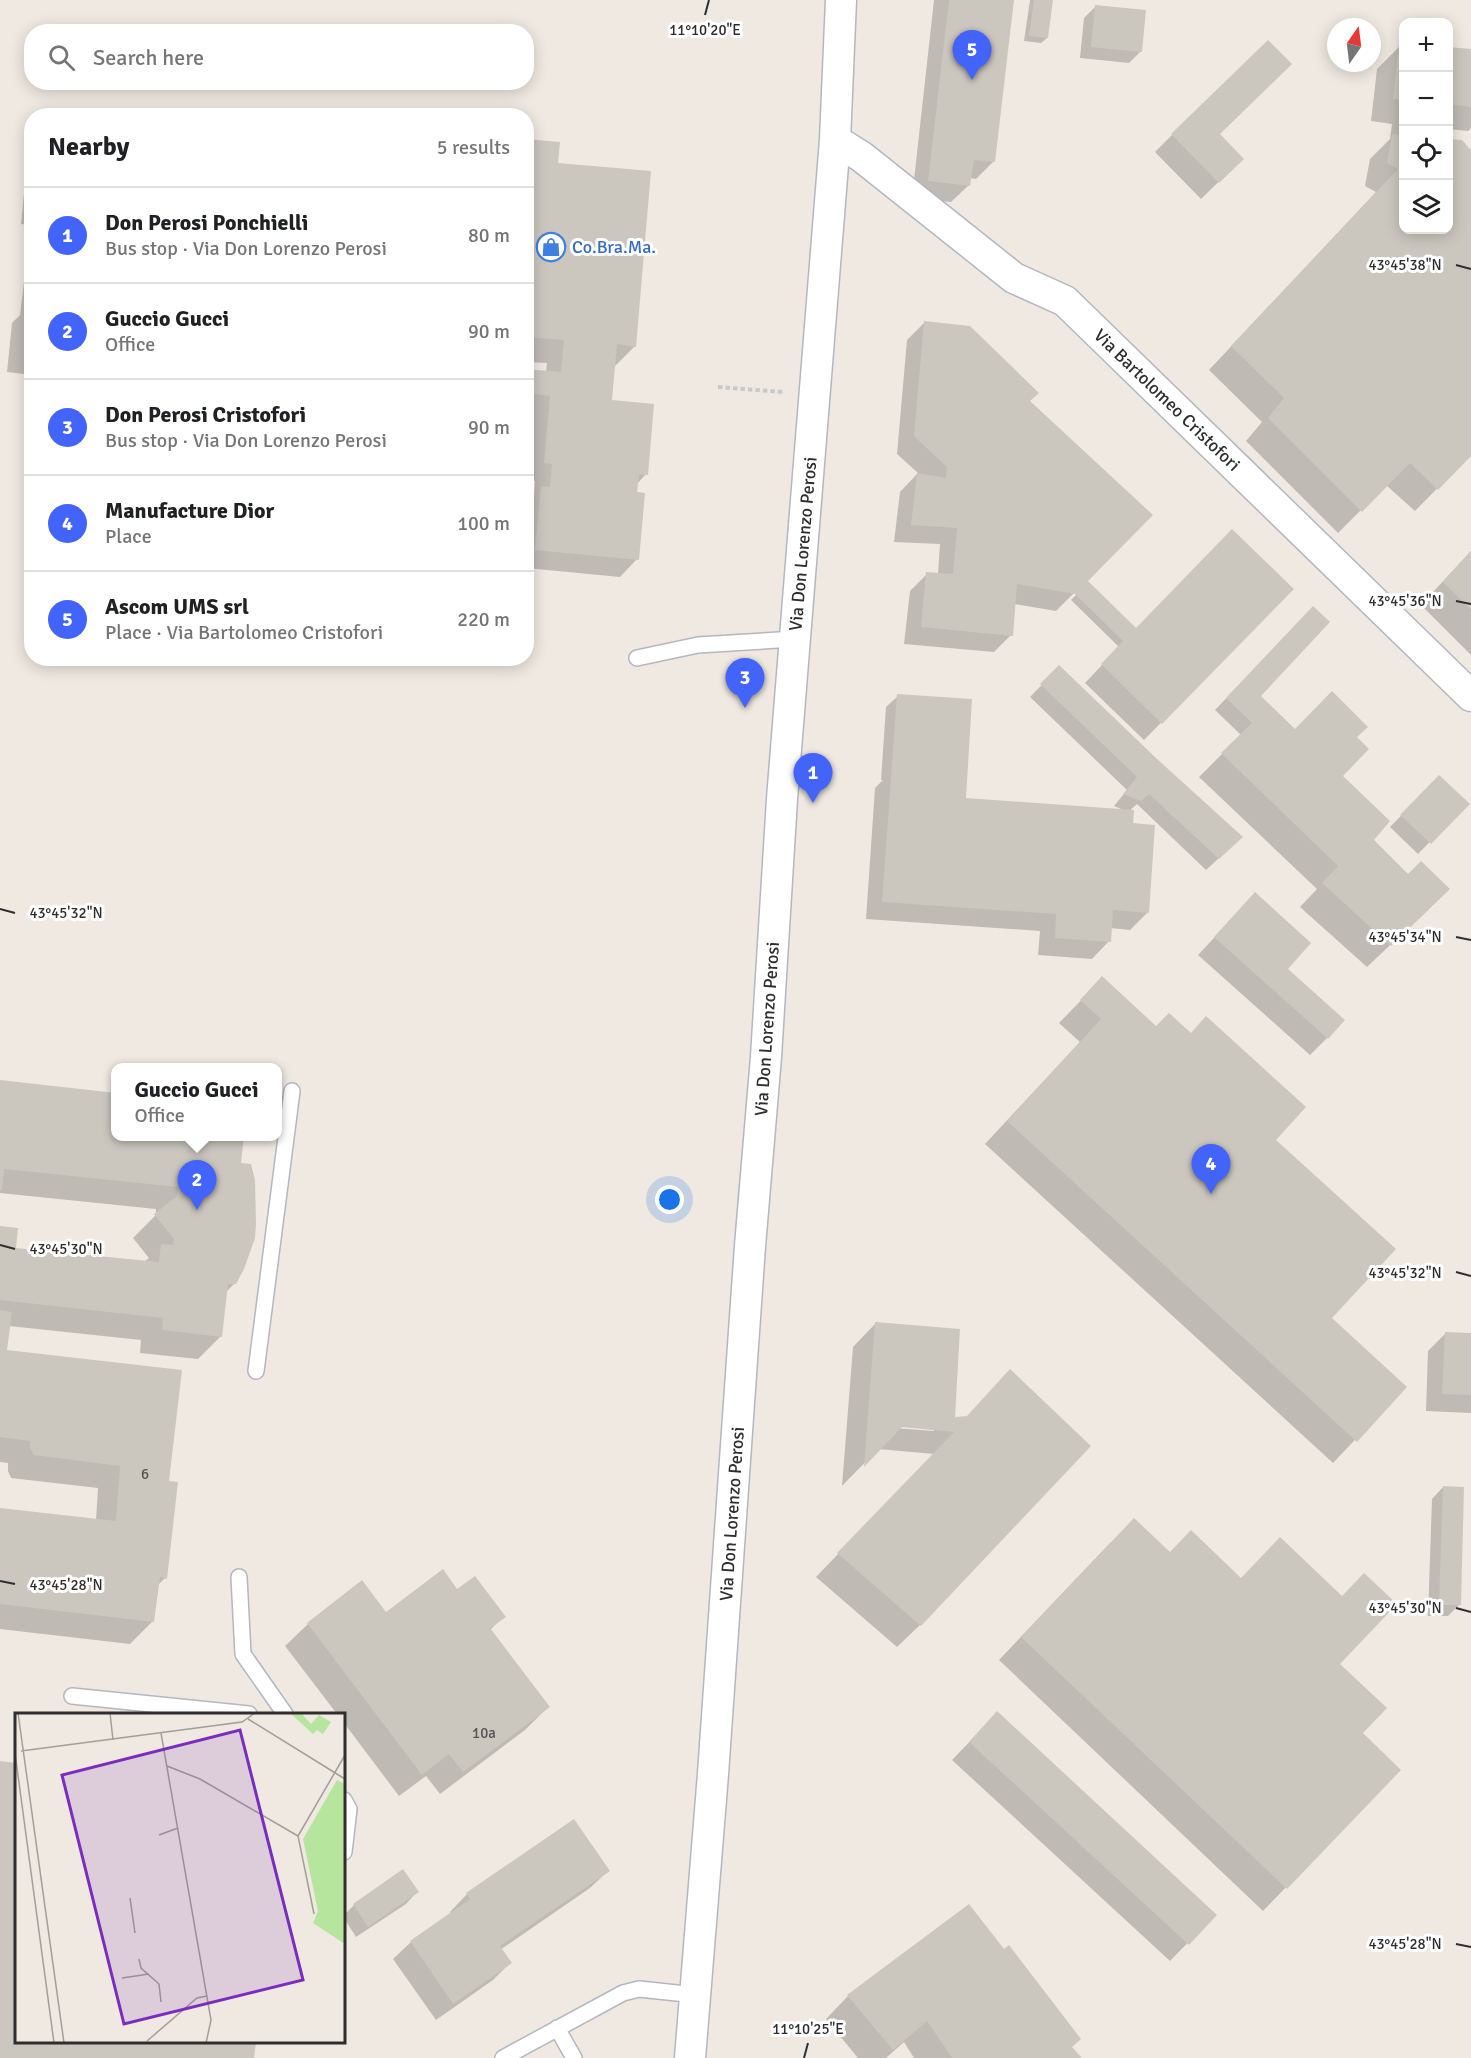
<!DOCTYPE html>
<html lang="en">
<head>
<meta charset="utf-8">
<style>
  body { margin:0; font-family:Signika,sans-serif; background:#f6f6f6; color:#202124 }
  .controls { position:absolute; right:18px; top:18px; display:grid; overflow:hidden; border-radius:12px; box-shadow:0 3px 15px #0003 }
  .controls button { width:54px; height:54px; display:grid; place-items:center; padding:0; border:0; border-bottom:2px solid #e0e0e0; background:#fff; color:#202124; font:30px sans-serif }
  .compass { position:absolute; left:1327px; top:18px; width:54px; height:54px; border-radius:50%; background:#fff; box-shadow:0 3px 15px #0003; rotate:14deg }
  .you { position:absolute; left:670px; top:1200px; width:21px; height:21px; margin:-15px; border:4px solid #fff; border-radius:50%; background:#1a73e8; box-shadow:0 0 0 9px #1a73e833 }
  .badge { display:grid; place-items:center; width:39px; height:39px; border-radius:50%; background:#4264fb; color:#fff; font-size:20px; font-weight:700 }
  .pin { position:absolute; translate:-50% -50px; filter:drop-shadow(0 2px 3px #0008) }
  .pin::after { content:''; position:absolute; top:32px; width:21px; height:18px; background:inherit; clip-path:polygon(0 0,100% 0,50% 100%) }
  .popup { position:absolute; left:111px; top:1063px; width:171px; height:78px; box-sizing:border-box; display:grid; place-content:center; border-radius:12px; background:#fff; filter:drop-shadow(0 2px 4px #0005); font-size:20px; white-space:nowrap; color:#757577 }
  .popup b { font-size:22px; color:#202124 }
  .popup::after { content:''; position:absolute; left:50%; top:100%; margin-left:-12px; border:12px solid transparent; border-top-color:#fff }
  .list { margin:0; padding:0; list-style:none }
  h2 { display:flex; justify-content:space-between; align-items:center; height:78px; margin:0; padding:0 24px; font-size:26px }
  h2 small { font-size:20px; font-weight:400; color:#757577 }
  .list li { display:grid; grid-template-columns:39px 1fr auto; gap:18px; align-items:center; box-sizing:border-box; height:96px; padding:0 24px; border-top:2px solid #e0e0e0 }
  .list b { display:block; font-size:22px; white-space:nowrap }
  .list p { margin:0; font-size:20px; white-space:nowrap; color:#757577 }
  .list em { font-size:20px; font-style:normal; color:#757577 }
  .icon { flex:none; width:33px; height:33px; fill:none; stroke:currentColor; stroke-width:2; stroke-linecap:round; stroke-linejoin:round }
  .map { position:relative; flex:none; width:1471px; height:2058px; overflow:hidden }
  .search { position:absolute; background:#fff; box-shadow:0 3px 15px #0003; left:24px; top:24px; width:510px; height:66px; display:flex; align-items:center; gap:15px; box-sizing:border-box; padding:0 21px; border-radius:24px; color:#757577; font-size:22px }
  .panel { position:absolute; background:#fff; box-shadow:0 3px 15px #0003; left:24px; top:108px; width:510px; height:558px; border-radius:24px }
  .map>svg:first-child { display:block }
  .shadow { fill:#0003; fill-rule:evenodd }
  .building { fill:#cbc7bf }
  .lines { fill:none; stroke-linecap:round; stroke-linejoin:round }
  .lane-casing { stroke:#b4b7c1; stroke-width:18 }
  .street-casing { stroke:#b4b7c1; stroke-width:33 }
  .path { stroke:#c9c9c9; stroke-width:4; stroke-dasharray:4.5 3; stroke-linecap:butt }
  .lane { stroke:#fff; stroke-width:15 }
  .street { stroke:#fff; stroke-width:30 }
  .ticks { fill:none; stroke:#2e2e2e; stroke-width:2 }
  .labels { text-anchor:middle; stroke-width:6; stroke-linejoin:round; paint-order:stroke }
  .number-label { font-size:15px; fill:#555452 }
  .shop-label { font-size:18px; fill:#366cbe; stroke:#fff; text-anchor:start }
  .street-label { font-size:18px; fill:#2e2e2e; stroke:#fff }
  .inset-road { fill:none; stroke:#a29e99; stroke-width:1.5 }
  .view { fill:#7b2cbf; fill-opacity:0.15; stroke:#7b2cbf; stroke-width:3 }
  .inset-edge { fill:none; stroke:#2e2e2e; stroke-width:3 }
  .ticks-label { font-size:15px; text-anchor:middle; fill:#2e2e2e; stroke:#fff; stroke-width:6; stroke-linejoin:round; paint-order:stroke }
</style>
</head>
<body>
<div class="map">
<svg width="1471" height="2058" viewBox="0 0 1471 2058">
  <rect width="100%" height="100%" fill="#efe9e1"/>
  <path class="shadow" d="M934 0H1012L993 162 976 179 970 178 969 185 951 202 912 198Z
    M1030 0H1052L1047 38 1041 43 1024 41Z
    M1095 7 1141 51 1129 63 1080 58 1084 18Z
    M1400 46H1404V230H1448L1471 152V454L1415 511 1386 485 1338 533 1246 441 1262 422 1209 370 1376 192 1365 186 1370 159 1390 139 1392 124 1371 121 1377 69Z
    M1448 49 1471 50V128L1468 131 1448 129Z
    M1172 135 1242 159 1201 199 1155 152Z
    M526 140 557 164 635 346 614 367 611 401 646 474 637 484V559L620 577 526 568V503L534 496 535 481 527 480 533 413 526 412V370L546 372 547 363 526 362Z
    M32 168V375L7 372 12 323 20 315 31 225 21 224 26 173Z
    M924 323 1029 402 1078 589 1136 630 1292 589 1144 740 1085 683 1119 647 1071 600 1079 592H1075L1056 611 1014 604 1011 635 994 652 904 644 910 591 927 574H938L940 544 894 542 900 492 918 473 897 454 907 340Z
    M1471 551V655L1421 605Z
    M1301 620 1258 696 1295 731 1355 737 1341 776 1371 840 1425 912 1367 967 1300 907 1317 889 1199 777 1241 735 1215 710Z
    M1059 667 1230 848 1206 870 1137 804 1128 812 1147 913 1130 930 1110 928 1109 941 1092 959 1038 955 1040 931 866 919 875 788 883 780H881L886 707 898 696 964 799 1126 811 1114 806 1127 790 1030 697Z
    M1439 777 1467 804 1418 854 1390 827Z
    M1255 894 1286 969 1327 1038 1310 1055 1198 955Z
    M1102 979 1156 1028 1190 1034 1274 1140 1330 1318 1405 1387 1333 1463 985 1144 1080 1042 1059 1023Z
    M0 1082 116 1094V1136L239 1164 235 1283 225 1293 221 1336 198 1359 140 1353 141 1340 9 1326 6 1351 168 1483 165 1578 157 1586 153 1621 130 1644 0 1629V1509L96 1520 98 1488 11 1478 8 1471V1463L0 1462V1228L14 1249 144 1262 149 1258 133 1238 156 1215V1209L0 1193Z
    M875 1324 954 1418H966L920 1625 897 1647 816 1577 934 1454 878 1449 842 1486 853 1347ZM895 1425 934 1428V1431L894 1428Z
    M1446 1333 1471 1334V1413L1426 1411 1428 1351Z
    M1443 1487 1459 1605 1448 1616H1428L1432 1499Z
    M1111 1542 1241 1580 1338 1664 1361 1733 1399 1770 1263 1911 999 1660Z
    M457 1591 504 1616 490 1630 548 1707 525 1730 440 1794 426 1776 399 1796 344 1723V1714H337L285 1646 308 1624 386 1614Z
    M980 1731 1215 1915 1170 1961 952 1760Z
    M0 1763 16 1765V2042H254L252 2058H0Z
    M608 1871 590 1888 500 1950 510 1963 493 1980 436 2020 393 1959 411 1942 451 1914 450 1912 467 1894Z
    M417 1892 406 1904 356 1937 344 1918V1915L354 1905Z
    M848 1996 1071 2047 1080 2058H914L904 2042 886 2058H858L826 2019Z"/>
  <path class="building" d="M949 0H1014L995 162 974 160 970 186 928 181Z
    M1034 0H1053L1048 38 1029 36Z
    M1095 5 1146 10 1142 52 1091 47Z
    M1268 40 1292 64 1220 134 1244 159 1219 183 1171 134Z
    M1399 44 1404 45V100L1393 99Z
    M1448 47 1471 49V107L1448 104Z
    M1392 134 1404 135V230H1448V139L1462 140 1471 150V456L1438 490 1410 463 1362 512 1268 418 1284 398 1231 346 1398 169 1387 163Z
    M526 139 560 142 558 163 651 171 636 347 617 344 612 400 654 404 648 475 639 474 637 492 645 493 639 560 535 550 541 486 550 487 552 464 544 463 550 396 526 393V369L561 372 564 340 526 337Z
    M924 321 970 326 1039 393 1030 401 1153 515 1088 581 1136 628 1232 529 1294 589 1162 724 1101 664 1123 641 1075 594 1017 584 1013 636 921 627 926 572 953 574 957 528 911 525 917 473 946 478 947 467 914 436Z
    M1471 551V610L1443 582Z
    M1313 606 1330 622 1261 696 1295 729 1332 691 1368 727 1357 737 1369 749 1343 776 1390 821 1374 840 1408 874 1421 861 1450 889 1391 946 1322 883 1338 866 1221 753 1252 723 1226 698Z
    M1059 665 1156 758 1243 837 1219 859 1149 794 1141 801 1123 794 1137 777 1040 684Z
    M897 694 972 699 966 798 1134 810 1133 823 1155 825 1149 913 1113 910 1111 942 1055 938 1056 914 882 902Z
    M1439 775 1470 804 1431 844 1400 815Z
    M1255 892 1311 943 1288 969 1345 1020 1328 1039 1214 937Z
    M1102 976 1156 1026 1169 1013 1191 1033 1206 1016 1306 1107 1276 1140 1396 1249 1332 1318 1407 1387 1357 1442 1007 1121 1101 1019 1080 1000Z
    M0 1080 116 1093V1136H244L241 1163 251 1164 255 1180 256 1224 255 1238 244 1269 236 1284H228L222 1337 162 1330 163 1318 0 1300V1226L18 1228 16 1248 159 1262 161 1244 173 1245 174 1239 154 1214 177 1196 178 1187 4 1169 2 1190H0Z
    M0 1310 12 1312 7 1350 182 1370 169 1481 178 1482 167 1579 160 1577 154 1622 0 1604V1508L116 1521 120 1466 34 1455 30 1448V1441L0 1437Z
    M875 1322 960 1329 955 1417 967 1416 1010 1369 1091 1446 921 1626 837 1553 954 1432 902 1427 864 1467Z
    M1445 1332 1471 1333V1395L1442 1394Z
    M1443 1486 1464 1487 1461 1605H1439Z
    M1134 1518 1170 1552 1191 1530 1241 1578 1280 1537 1342 1596 1364 1573 1397 1604 1340 1664 1387 1708 1363 1733 1401 1770 1287 1889 1021 1637Z
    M443 1569 457 1589 475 1576 506 1617 490 1628 550 1707 463 1772 449 1754 422 1775 307 1623 362 1580 386 1612Z
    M997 1711 1217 1915 1189 1945 969 1742Z
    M0 1761 16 1763V2042H256L254 2058H0Z
    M574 1819 610 1871 500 1946 512 1963 453 2004 410 1941 470 1899 466 1893Z
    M403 1869 419 1892 368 1927 353 1904Z
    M969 1904 1004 1949 1009 1945 1081 2039 1072 2047 1082 2058H952L927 2021 893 2050 847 1995Z"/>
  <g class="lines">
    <g class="lane-casing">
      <path id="lane" d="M637 658 698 645 795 639
        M256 1371 292 1091
        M239 1577 243 1654 285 1714
        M72 1696 249 1714
        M344 1800 349 1809 344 1852
        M557 2028 574 2058
        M503 2058 623 1993 639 1989 696 1995"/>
    </g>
    <g class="street-casing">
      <path id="street" d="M835 140 862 157 1014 278 1065 301 1471 696
        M690 2058 713 1774 750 1246 766 1057 782 799 835 140 841 0"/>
    </g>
    <path class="path" d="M718 387 783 392"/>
    <use href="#lane" class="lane"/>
    <use href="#street" class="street"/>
  </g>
  <path class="ticks" d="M705 15 709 0M1456 265 1471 269M1456 601 1471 604M0 909 15 913M1456 937 1471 940M0 1245 15 1249M1456 1272 1471 1276M0 1581 15 1584M1456 1608 1471 1612M1456 1944 1471 1947M804 2058 808 2043"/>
  <defs>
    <g id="shop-ring" transform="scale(1.5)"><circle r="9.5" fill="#fff" stroke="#3f7fe0" stroke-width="1.5"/><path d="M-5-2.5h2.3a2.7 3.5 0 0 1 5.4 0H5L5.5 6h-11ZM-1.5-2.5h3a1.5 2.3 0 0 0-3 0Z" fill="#3f7fe0"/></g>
  </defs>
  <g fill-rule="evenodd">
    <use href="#shop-ring" x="551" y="247"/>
  </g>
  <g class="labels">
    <g class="number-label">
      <text x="145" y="1479">6</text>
      <text x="484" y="1738">10a</text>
    </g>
    <g class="shop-label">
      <text x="572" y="253">Co.Bra.Ma.</text>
    </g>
    <g class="street-label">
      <text transform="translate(1167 400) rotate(44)" y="6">Via Bartolomeo Cristofori</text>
      <text transform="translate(803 544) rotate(-85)" y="6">Via Don Lorenzo Perosi</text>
      <text transform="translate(767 1029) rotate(-86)" y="6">Via Don Lorenzo Perosi</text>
      <text transform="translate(732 1514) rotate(-86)" y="6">Via Don Lorenzo Perosi</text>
    </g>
  </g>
  <g transform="translate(15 1713)">
    <rect width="330" height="330" fill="#efe9e1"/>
    <path d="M275 0H286L296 11 304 2 316 9 308 21 302 17 298 21ZM322 67 330 71V231L298 210 303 198 288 126Z" fill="#b6e59e"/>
    <path class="inset-road" d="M3 0 49 330M95 0 98 27M233 6 330 66M146 20 196 307 191 330M6 38 227 9 240 0M0 40 39 330M152 53 185 66 283 123M144 122 163 115M115 185 120 220M299 201 283 123 330 42M124 246 126 255 144 271 146 289M107 265 134 261M132 328 182 285 192 283"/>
    <path class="view" d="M225 17 288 267 109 311 47 62Z"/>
    <rect width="330" height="330" class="inset-edge"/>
  </g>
  <g class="ticks-label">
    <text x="705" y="35">11°10'20"E</text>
    <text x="1405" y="270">43°45'38"N</text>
    <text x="1405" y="606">43°45'36"N</text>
    <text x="66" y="918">43°45'32"N</text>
    <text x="1405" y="942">43°45'34"N</text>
    <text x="66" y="1254">43°45'30"N</text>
    <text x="1405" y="1278">43°45'32"N</text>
    <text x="66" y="1590">43°45'28"N</text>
    <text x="1405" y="1613">43°45'30"N</text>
    <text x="1405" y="1949">43°45'28"N</text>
    <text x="808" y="2034">11°10'25"E</text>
  </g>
</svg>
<div class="controls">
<button>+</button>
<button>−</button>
<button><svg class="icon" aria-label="locate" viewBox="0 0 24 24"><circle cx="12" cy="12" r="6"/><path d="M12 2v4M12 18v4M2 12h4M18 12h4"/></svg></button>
<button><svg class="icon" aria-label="layers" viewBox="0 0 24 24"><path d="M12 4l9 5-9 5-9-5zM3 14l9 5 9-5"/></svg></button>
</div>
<svg class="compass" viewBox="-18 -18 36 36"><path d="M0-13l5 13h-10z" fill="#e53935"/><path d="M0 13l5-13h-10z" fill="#757577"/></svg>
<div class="you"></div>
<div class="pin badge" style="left:813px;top:803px">1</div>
<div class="pin badge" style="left:197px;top:1210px">2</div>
<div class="popup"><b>Guccio Gucci</b>Office</div>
<div class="pin badge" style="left:745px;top:708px">3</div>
<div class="pin badge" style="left:1211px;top:1194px">4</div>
<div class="pin badge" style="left:972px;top:80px">5</div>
<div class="search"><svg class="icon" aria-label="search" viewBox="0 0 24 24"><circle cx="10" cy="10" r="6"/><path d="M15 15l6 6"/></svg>Search here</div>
<section class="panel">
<h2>Nearby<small>5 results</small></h2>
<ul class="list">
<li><span class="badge">1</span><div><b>Don Perosi Ponchielli</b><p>Bus stop · Via Don Lorenzo Perosi</p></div><em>80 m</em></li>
<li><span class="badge">2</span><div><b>Guccio Gucci</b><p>Office</p></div><em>90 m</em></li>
<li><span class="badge">3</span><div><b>Don Perosi Cristofori</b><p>Bus stop · Via Don Lorenzo Perosi</p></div><em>90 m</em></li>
<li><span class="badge">4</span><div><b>Manufacture Dior</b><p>Place</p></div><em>100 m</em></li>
<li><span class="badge">5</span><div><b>Ascom UMS srl</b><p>Place · Via Bartolomeo Cristofori</p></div><em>220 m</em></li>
</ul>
</section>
</div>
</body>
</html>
